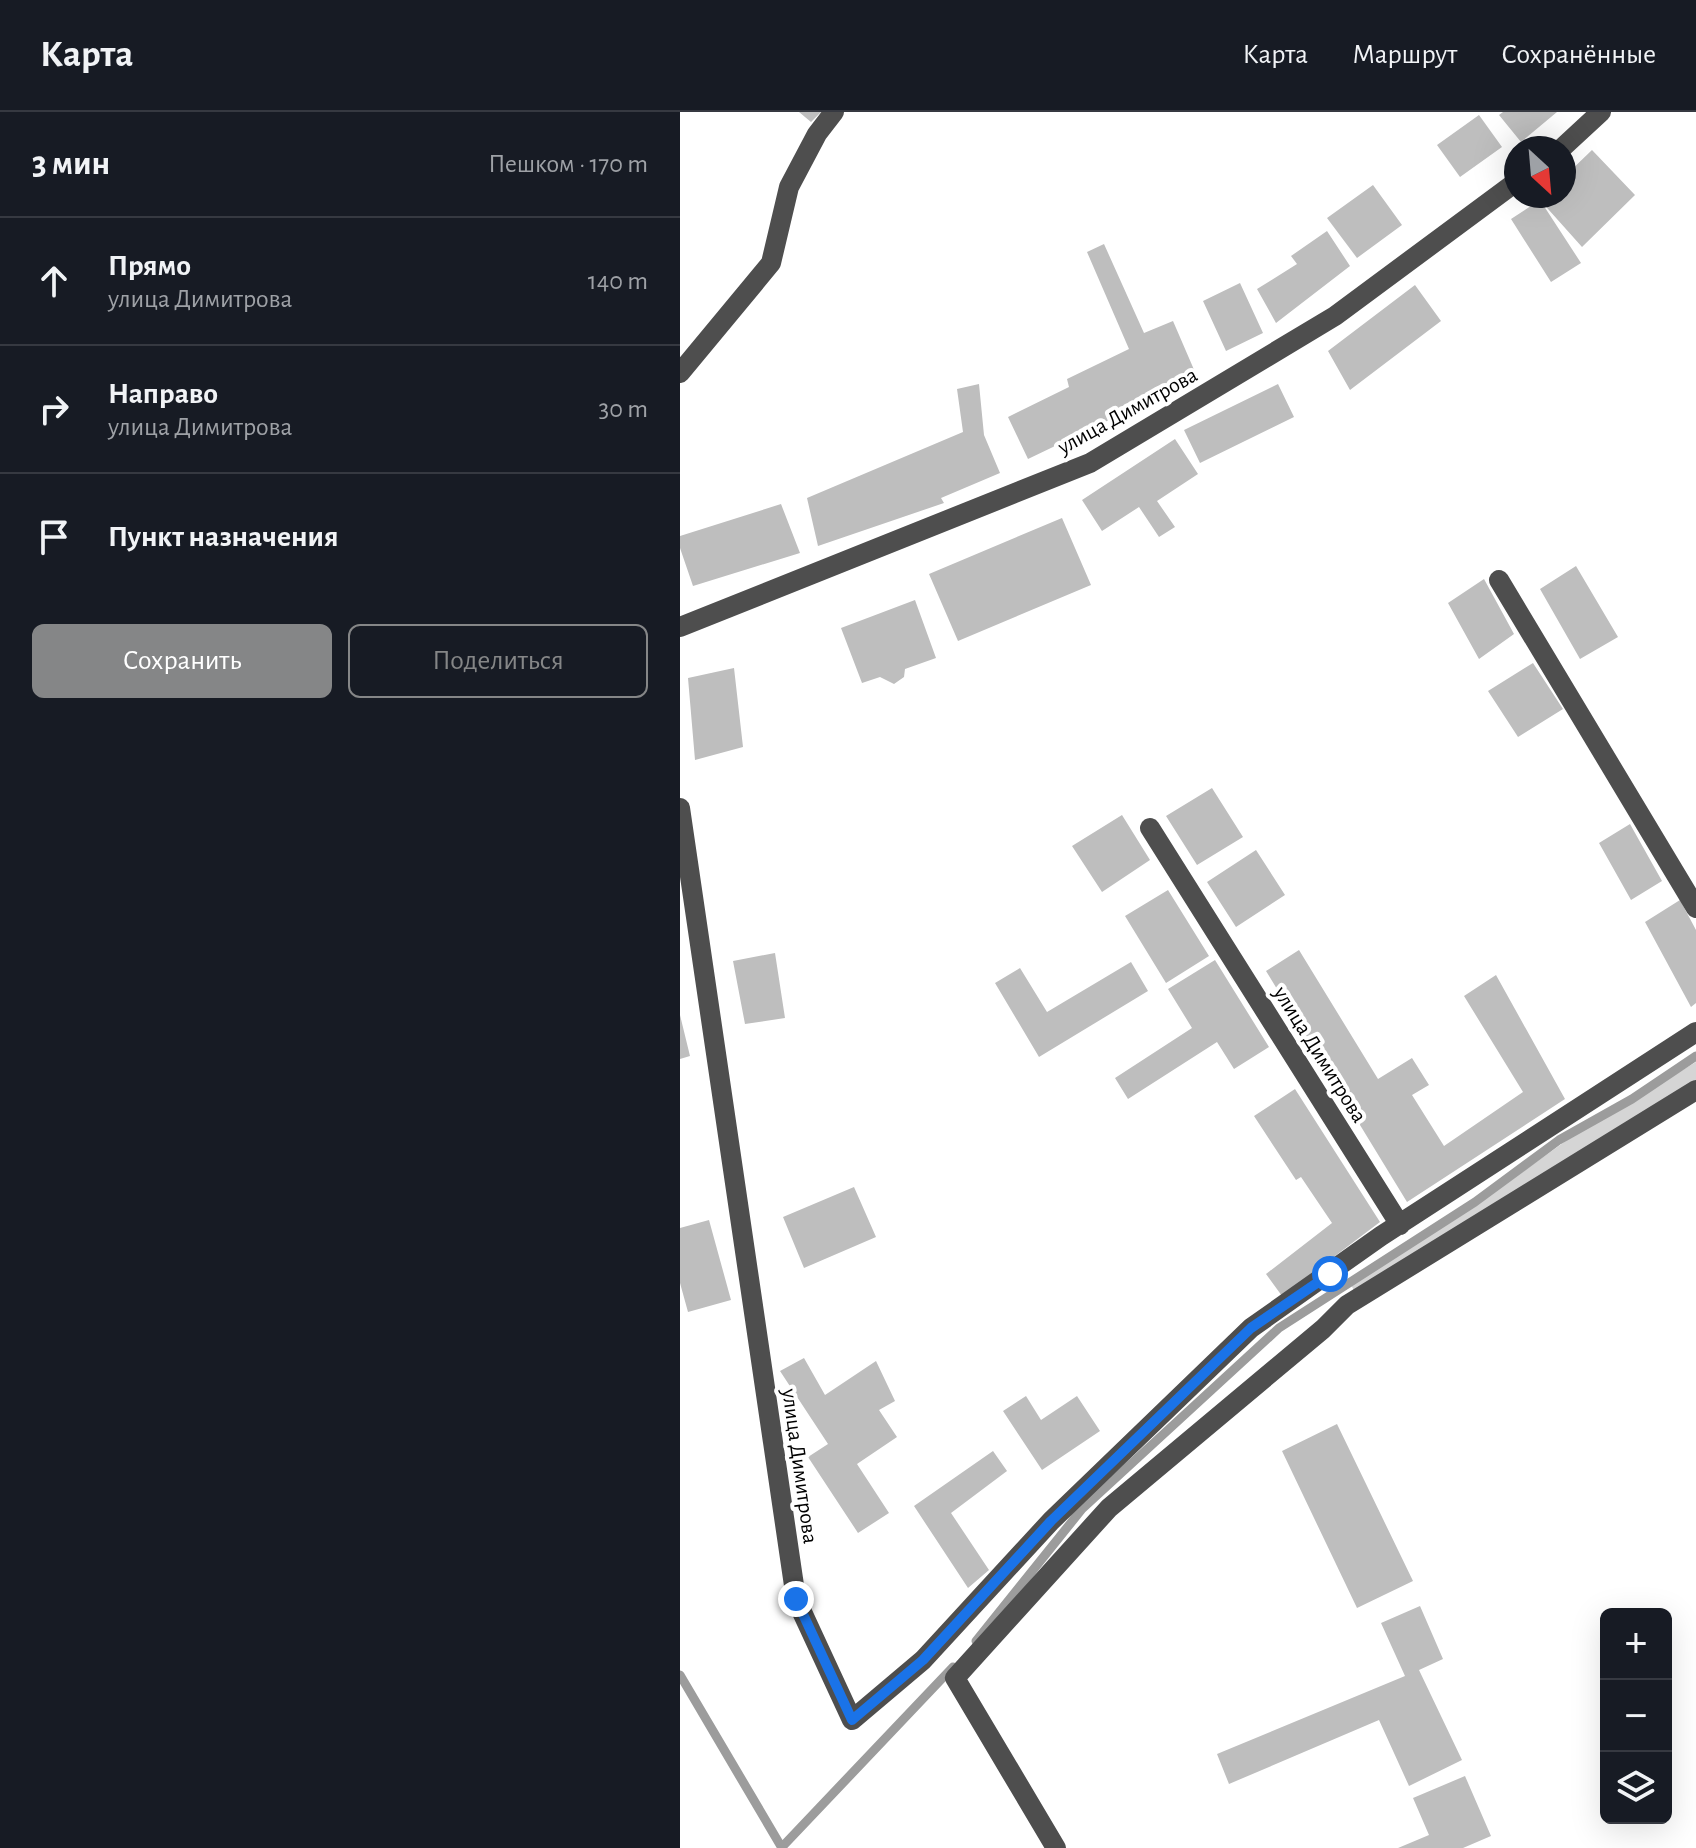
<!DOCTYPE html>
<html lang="ru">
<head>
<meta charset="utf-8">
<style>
  body { margin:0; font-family:"Alegreya Sans",sans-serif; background:#20242c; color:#f1f3f6 }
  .controls { position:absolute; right:24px; bottom:24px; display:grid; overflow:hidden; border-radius:12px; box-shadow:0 8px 32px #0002 }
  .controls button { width:72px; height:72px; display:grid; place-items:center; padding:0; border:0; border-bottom:2px solid #363941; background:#171b24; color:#f1f3f6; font:40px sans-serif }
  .compass { position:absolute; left:824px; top:24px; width:72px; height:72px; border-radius:50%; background:#171b24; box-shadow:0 8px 32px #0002; rotate:154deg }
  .stop { position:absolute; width:24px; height:24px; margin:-18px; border:6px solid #1a73e8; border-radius:50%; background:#fff }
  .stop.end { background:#1a73e8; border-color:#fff; box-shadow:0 2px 8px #0008 }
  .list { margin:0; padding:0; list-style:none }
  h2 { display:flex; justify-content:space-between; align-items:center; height:104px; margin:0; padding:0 32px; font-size:34px }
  h2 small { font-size:26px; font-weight:400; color:#9ea1a6 }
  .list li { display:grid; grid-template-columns:52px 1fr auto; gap:24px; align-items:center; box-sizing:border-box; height:128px; padding:0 32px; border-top:2px solid #363941 }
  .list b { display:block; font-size:30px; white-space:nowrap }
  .list p { margin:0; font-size:26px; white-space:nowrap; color:#9ea1a6 }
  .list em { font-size:26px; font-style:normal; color:#9ea1a6 }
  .actions { display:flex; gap:16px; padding:24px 32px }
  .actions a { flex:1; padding:18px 0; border:2px solid #858687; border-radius:12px; text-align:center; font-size:28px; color:#858687 }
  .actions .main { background:#858687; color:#fff }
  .icon { flex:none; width:44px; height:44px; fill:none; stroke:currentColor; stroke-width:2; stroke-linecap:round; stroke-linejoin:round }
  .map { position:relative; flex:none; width:1016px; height:1736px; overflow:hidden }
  header { display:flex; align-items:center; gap:48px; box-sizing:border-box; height:112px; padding:0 40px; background:#171b24; border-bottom:2px solid #363941 }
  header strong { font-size:38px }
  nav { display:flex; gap:44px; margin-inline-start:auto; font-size:28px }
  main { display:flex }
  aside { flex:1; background:#171b24 }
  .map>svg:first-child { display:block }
  .green { fill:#d5d5d5 }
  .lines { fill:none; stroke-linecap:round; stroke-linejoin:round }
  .stream { stroke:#9c9c9c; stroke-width:9 }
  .building { fill:#bebebe }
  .minor { stroke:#4e4e4e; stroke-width:20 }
  .route { stroke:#1a73e8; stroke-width:10 }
  .labels { text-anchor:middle; stroke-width:8; stroke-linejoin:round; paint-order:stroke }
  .street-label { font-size:22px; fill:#000; stroke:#fff }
</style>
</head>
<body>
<header>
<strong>Карта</strong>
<nav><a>Карта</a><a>Маршрут</a><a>Сохранённые</a></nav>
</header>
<main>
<aside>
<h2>3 мин<small>Пешком · 170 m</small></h2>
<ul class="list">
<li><svg class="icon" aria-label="ahead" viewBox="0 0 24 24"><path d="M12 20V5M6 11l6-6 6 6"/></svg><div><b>Прямо</b><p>улица Димитрова</p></div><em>140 m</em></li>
<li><svg class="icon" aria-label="right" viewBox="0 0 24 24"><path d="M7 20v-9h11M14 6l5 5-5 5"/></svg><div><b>Направо</b><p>улица Димитрова</p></div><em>30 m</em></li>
<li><svg class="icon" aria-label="arrive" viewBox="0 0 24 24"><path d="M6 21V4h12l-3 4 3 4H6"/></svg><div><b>Пункт назначения</b></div></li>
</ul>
<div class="actions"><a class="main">Сохранить</a><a>Поделиться</a></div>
</aside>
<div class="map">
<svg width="1016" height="1736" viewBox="0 0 1016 1736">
  <rect width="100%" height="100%" fill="#fff"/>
  <path class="green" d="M1016 950V972L676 1182 671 1173 827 1071 890 1026Z"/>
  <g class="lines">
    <path class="stream" d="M296 1529 402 1397 599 1216 795 1090 879 1028 952 987 1016 944
      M0 1563 102 1736
      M102 1735 273 1555"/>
  </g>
  <path class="building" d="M119 0H141L131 10Z
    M823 0H877L841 30 819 3Z
    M799 3 822 35 780 65 757 33Z
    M912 38 955 83 902 135 860 88 865 84H884V65Z
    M693 73 722 113 677 146 647 106Z
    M860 88 901 151 871 170 831 107Z
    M647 119 670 154 596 211 577 177 617 152 611 144Z
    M424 132 464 221 493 209 515 260 469 280 473 287 348 347 328 305 389 275 387 267 449 237 407 140Z
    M560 171 583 221 546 239 523 189Z
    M735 173 761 209 670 278 648 239Z
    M299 272 304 323 320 361 261 386 264 391 138 434 127 386 283 320 277 277Z
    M598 272 614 305 520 351 504 318Z
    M495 327 518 362 477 389 495 415 479 425 459 395 422 419 402 388Z
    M101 392 120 441 13 474 0 436V424Z
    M382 406 411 473 278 529 249 462Z
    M896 454 938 525 900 547 860 477Z
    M804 467 834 522 799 547 768 491Z
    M235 488 256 546 225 557 224 565 214 572 200 565 182 571 161 516Z
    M853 551 883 597 838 625 808 579Z
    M54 556 63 635 15 648 8 566Z
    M532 676 563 725 517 753 486 704Z
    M442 703 470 748 422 780 392 734Z
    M950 712 982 769 951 788 919 731Z
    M576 738 605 783 556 815 527 770Z
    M488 778 529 844 486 871 445 804Z
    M1000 788 1016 818V891L1011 895 965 810Z
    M619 838 698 967 732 946 749 973 732 983 764 1034 843 980 784 884 816 863 885 987 727 1090 586 859Z
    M95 841 105 906 65 912 53 849Z
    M535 848 589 935 554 957 537 930 448 987 435 966 512 916 488 877Z
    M451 850 468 879 359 945 315 871 340 856 367 900Z
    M0 903 10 944 0 947Z
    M615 977 700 1110 602 1184 586 1162 652 1111 621 1065 616 1068 574 1004Z
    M174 1075 196 1125 124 1156 103 1105Z
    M29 1108 51 1188 8 1200 0 1171V1116Z
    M124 1246 145 1283 196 1249 215 1289 199 1298 217 1325 177 1352 209 1401 178 1421 128 1345 148 1332 100 1259Z
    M346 1284 361 1308 397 1284 420 1319 362 1358 323 1299Z
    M657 1312 733 1469 677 1496 602 1339Z
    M313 1339 327 1359 271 1401 309 1458 288 1476 234 1394Z
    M740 1494 763 1547 739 1558 782 1648 729 1674 699 1608 549 1672 537 1642 725 1564 701 1511Z
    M785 1664 811 1724 783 1736H718L749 1723 733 1686Z"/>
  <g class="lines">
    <path class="minor" d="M882 36 921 0
      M0 261 91 151 109 75 137 22 154 0
      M819 468 1016 796
      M0 515 410 351 655 204 836 70
      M0 696 116 1487 172 1608 243 1548 371 1409 571 1216 701 1124 1016 920
      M470 716 720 1113
      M376 1736 275 1566 429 1396 643 1217 667 1193 1016 978"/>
  </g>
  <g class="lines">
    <path class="route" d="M116 1487 172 1608 243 1548 371 1409 571 1216 650 1162"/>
  </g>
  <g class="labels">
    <g class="street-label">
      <text transform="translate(447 298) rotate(-29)" y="8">улица Димитрова</text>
      <text transform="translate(641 942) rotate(58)" y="8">улица Димитрова</text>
      <text transform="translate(121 1354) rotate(82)" y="8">улица Димитрова</text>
    </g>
  </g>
</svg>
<div class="controls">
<button>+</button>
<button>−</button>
<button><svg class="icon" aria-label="layers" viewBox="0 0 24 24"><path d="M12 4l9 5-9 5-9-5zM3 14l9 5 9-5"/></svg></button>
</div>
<svg class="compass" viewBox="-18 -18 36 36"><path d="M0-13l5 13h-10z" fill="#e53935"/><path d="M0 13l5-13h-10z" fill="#9ea1a6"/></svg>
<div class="stop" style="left:650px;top:1162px"></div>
<div class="stop end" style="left:116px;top:1487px"></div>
</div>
</main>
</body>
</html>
